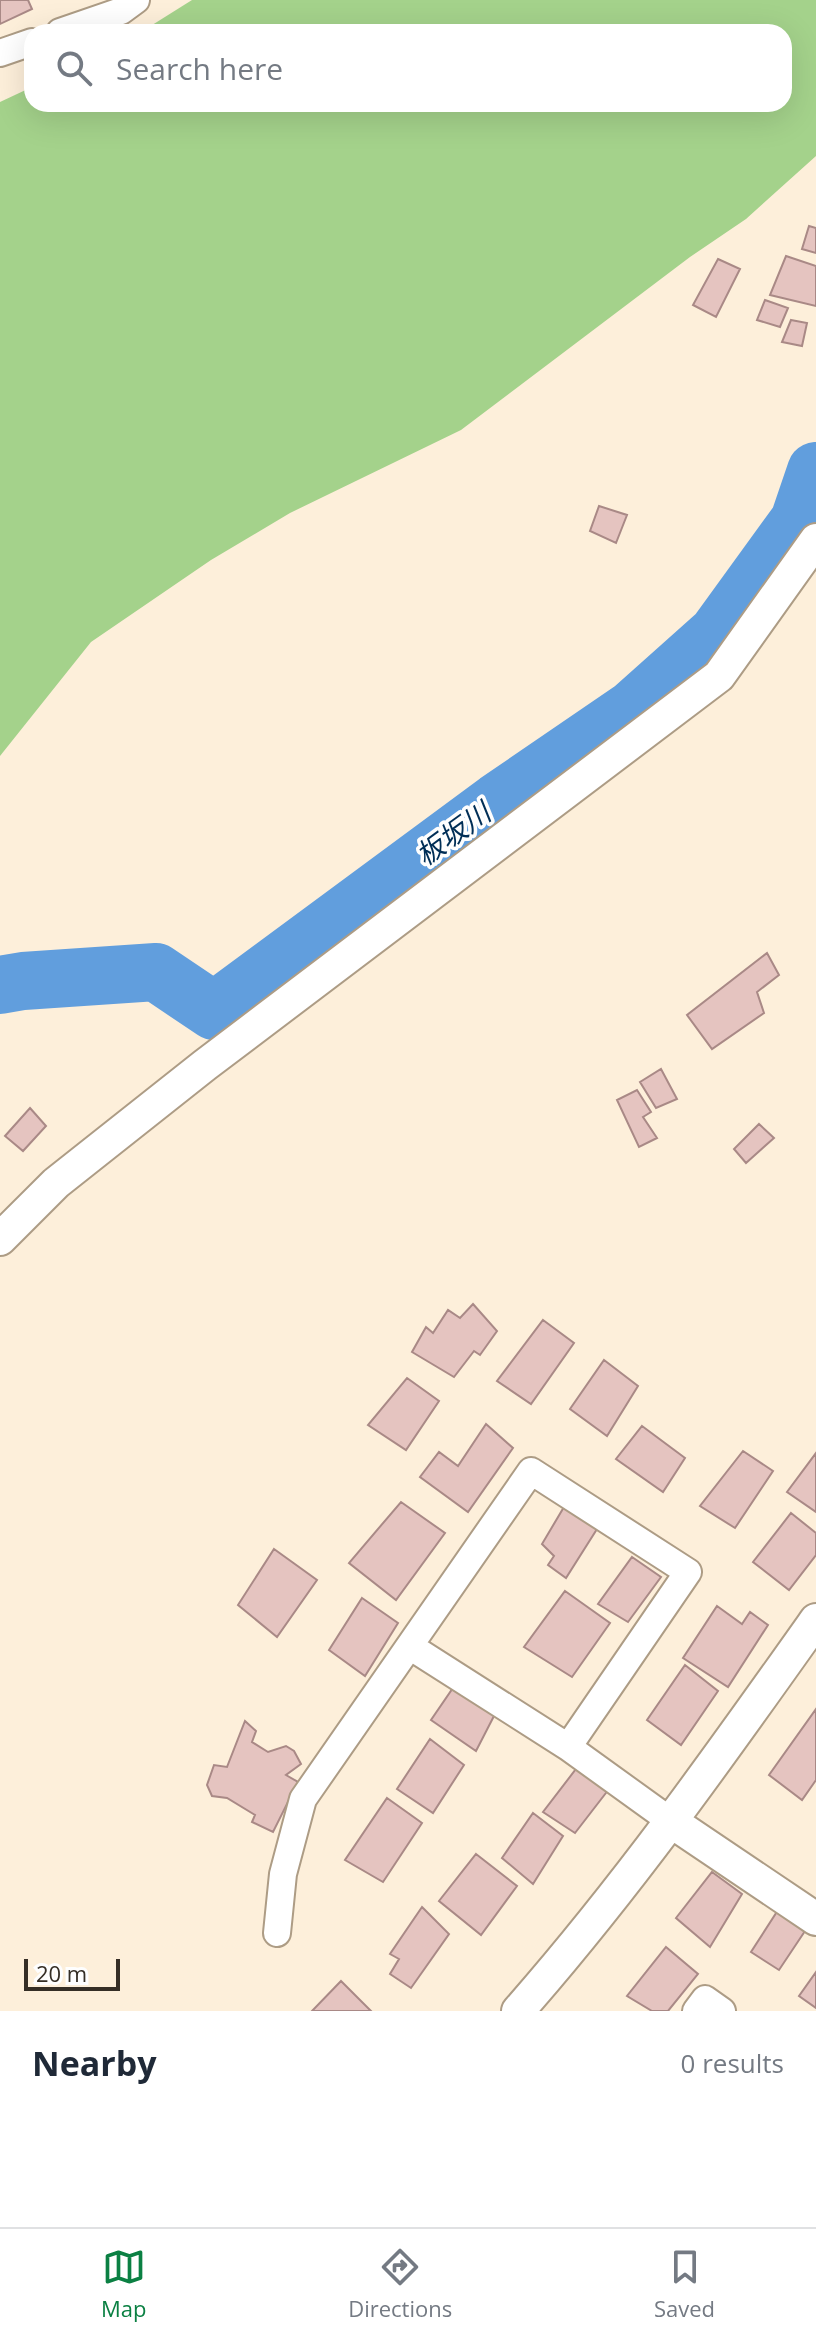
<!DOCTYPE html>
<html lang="en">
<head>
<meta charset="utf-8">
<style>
  body { margin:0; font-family:"Open Sans","Noto Sans JP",sans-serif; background:#f2f2f3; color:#1f2937 }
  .scale { position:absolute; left:24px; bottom:20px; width:96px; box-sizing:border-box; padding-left:8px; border:4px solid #352e25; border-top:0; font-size:22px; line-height:28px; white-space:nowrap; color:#352e25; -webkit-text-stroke:6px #fefefe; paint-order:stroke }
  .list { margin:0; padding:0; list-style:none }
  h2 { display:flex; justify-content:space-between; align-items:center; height:104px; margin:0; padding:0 32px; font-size:34px }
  h2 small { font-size:26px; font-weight:400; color:#747a83 }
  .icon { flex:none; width:44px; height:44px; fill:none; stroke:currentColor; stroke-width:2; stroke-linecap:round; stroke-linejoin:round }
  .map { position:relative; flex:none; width:816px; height:2011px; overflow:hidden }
  .search { position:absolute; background:#fff; box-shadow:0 8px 32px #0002; left:24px; right:24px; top:24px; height:88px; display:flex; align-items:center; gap:20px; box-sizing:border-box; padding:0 28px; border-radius:24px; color:#747a83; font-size:30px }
  .sheet { height:216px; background:#fff }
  nav { display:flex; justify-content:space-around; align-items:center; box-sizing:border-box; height:112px; border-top:2px solid #e0e1e3; background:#fff; font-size:22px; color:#747a83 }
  nav a { display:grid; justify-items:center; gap:4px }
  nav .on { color:#0b8043 }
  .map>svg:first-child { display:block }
  .green { fill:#a4d28b }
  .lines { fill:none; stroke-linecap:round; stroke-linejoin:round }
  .river { stroke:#619edd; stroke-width:58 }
  .building { fill:#e5c4c0; stroke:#a98986; stroke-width:2 }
  .minor-casing { stroke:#ad9c85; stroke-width:30 }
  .tertiary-casing { stroke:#ad9c85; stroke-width:36 }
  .minor { stroke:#fff; stroke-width:26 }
  .tertiary { stroke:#fff; stroke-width:32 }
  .labels { text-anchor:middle; stroke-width:7; stroke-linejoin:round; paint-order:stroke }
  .water-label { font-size:28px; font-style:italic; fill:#002e56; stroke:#fefefe }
</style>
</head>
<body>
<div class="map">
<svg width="816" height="2011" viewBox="0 0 816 2011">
  <rect width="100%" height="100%" fill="#fdefda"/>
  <path class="green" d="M192 0H816V156L746 219 690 257 461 430 290 513 211 560 91 642 0 756V102L32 87V104H784V32H141Z"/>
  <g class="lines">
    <path class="river" d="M0 985 23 981 156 972 214 1011 497 802 633 709 717 634 799 521 816 471"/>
  </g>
  <path class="building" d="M0 0H28L32 9 0 24Z
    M809 226 816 228V253L802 249Z
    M786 256 816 266V306L770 295Z
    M718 259 740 269 716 317 693 305Z
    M765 300 788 308 780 327 757 320Z
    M791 320 807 323 802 346 782 342Z
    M599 506 627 515 616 543 590 531Z
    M767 953 779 975 757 992 764 1013 712 1049 687 1015Z
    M661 1069 677 1099 656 1108 640 1082Z
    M637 1090 651 1112 643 1117 657 1138 639 1147 617 1100Z
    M30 1108 46 1126 23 1151 5 1136Z
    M759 1124 774 1138 746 1163 734 1149Z
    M473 1304 497 1331 480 1355 474 1351 454 1377 412 1352 426 1327 433 1333 448 1310 460 1318Z
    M543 1320 574 1343 531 1404 497 1381Z
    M604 1360 638 1386 607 1436 570 1409Z
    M407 1378 439 1401 406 1450 368 1425Z
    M486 1424 513 1448 468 1512 420 1477 439 1452 458 1466Z
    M642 1426 685 1458 663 1492 616 1459Z
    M743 1451 773 1471 735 1528 700 1506Z
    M816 1453V1512L787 1492Z
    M401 1502 445 1533 396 1600 349 1563Z
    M564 1507 597 1529 566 1578 548 1565 554 1556 542 1544Z
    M791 1513 816 1533V1555L789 1590 753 1562Z
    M274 1549 317 1580 277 1637 238 1605Z
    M632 1557 661 1577 628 1622 598 1604Z
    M565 1591 610 1623 572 1677 524 1647Z
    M362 1598 398 1623 365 1676 329 1650Z
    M717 1606 742 1624 750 1612 768 1625 728 1687 683 1658Z
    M685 1665 718 1691 681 1745 647 1720Z
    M455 1685 495 1714 476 1751 431 1720Z
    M816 1709V1780L802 1800 769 1775Z
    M245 1721 256 1731 252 1742 268 1752 286 1746 294 1751 301 1764 286 1775 298 1782 273 1832 252 1822 255 1815 227 1798 212 1796 207 1785 214 1765 227 1767Z
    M430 1739 464 1765 433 1813 397 1789Z
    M579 1765 609 1789 575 1833 543 1812Z
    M387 1798 422 1823 383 1882 345 1860Z
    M533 1813 563 1836 533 1884 502 1858Z
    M476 1854 517 1886 481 1935 439 1901Z
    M712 1872 742 1894 710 1947 676 1918Z
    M422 1907 449 1934 411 1988 390 1974 399 1959 390 1954Z
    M780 1907 807 1928 779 1970 751 1952Z
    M666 1947 698 1974 668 2011H652L627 1996Z
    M816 1972V2008L799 1996Z
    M341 1981 371 2011H312Z"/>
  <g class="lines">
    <g class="minor-casing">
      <path id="minor" d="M60 32 121 11 136 0
        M0 53 32 42
        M411 1647 568 1747 672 1822
        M277 1933 283 1874 303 1799 531 1471 688 1572 568 1747
        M696 2011 705 1999 722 2011"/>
    </g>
    <g class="tertiary-casing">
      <path id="tertiary" d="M0 1239 56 1183 205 1065 719 676 816 540
        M672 1822 816 1919
        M518 2011C627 1887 721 1754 816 1620"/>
    </g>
    <use href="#minor" class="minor"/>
    <use href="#tertiary" class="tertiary"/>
  </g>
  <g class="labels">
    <g class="water-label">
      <text transform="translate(453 834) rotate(-36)" y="10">板坂川</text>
    </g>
  </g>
</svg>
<div class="scale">20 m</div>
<div class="search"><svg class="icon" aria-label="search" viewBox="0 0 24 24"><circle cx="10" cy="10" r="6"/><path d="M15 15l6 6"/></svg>Search here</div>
</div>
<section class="sheet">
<h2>Nearby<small>0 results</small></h2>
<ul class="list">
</ul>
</section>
<nav>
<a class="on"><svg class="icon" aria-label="map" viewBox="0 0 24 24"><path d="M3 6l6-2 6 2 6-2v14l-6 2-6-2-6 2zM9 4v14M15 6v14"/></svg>Map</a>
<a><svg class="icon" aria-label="directions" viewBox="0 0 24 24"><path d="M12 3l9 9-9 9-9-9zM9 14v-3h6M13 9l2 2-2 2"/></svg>Directions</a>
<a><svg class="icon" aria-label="saved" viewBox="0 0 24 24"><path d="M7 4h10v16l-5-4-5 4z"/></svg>Saved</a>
</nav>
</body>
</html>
